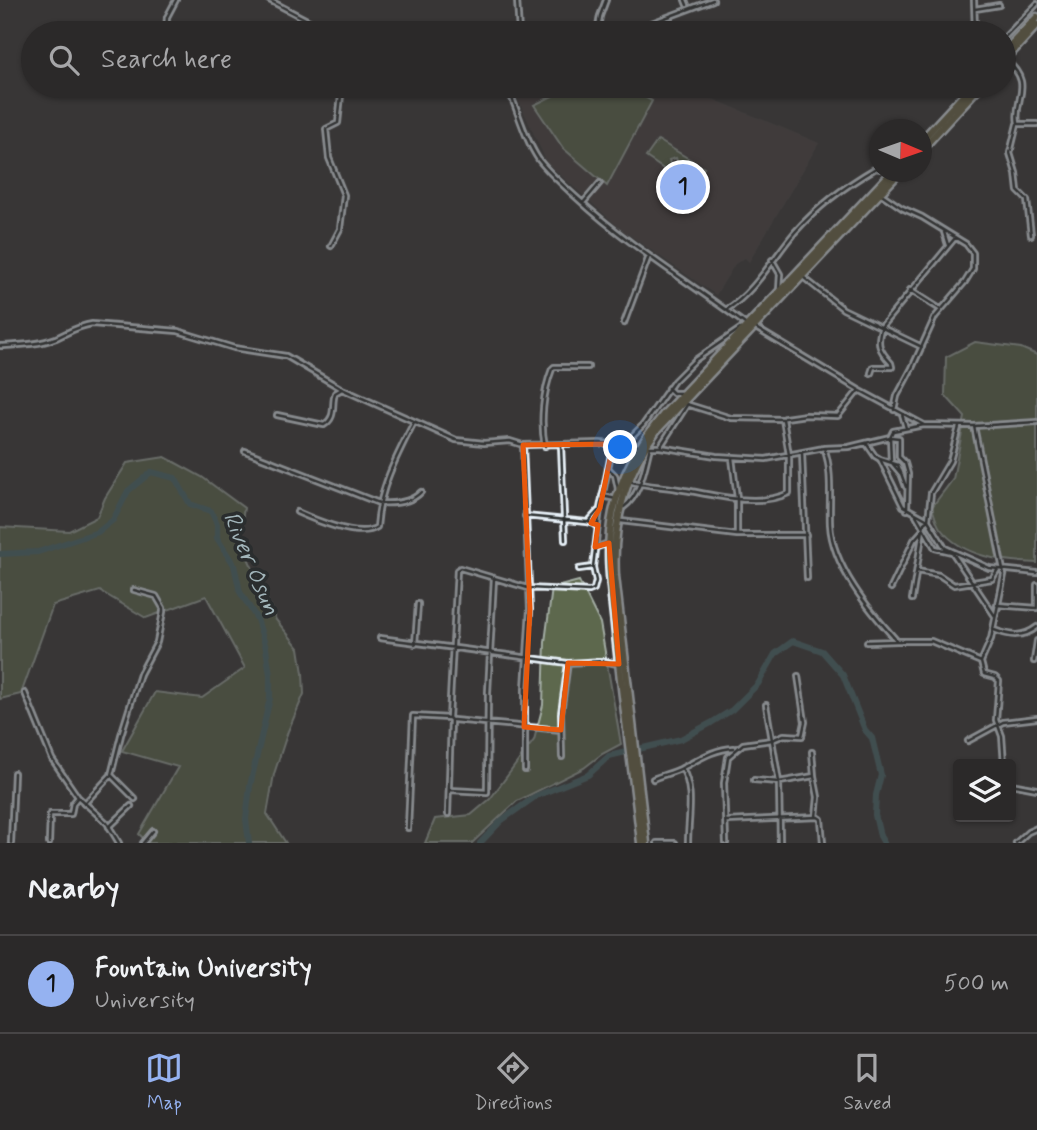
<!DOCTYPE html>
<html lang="en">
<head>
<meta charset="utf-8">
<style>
  body { margin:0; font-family:Mynerve,sans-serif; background:#373535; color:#f1f3f6 }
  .controls { position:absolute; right:21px; bottom:21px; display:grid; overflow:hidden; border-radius:7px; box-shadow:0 2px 5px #0004 }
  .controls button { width:63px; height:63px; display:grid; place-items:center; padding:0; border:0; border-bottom:2px solid #474546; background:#2b2929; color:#f1f3f6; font:35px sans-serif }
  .compass { position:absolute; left:869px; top:119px; width:63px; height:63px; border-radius:50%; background:#2b2929; box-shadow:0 2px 5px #0004; rotate:92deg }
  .you { position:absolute; left:621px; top:448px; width:24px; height:24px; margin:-18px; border:5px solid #fff; border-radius:50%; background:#1a73e8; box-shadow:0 0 0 10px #1a73e833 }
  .badge { display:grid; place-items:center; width:46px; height:46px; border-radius:50%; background:#95b2f1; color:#111; font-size:23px; font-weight:700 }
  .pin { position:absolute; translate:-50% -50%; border:4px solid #fff; box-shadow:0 2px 7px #0006 }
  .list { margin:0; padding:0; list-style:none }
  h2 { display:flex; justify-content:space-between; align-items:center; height:91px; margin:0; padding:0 28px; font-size:30px }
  h2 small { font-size:23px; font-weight:400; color:#a6a6a8 }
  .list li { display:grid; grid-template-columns:46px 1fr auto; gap:21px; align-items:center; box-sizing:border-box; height:98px; padding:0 28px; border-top:2px solid #474546 }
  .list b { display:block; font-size:26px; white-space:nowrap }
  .list p { margin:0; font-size:23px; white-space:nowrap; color:#a6a6a8 }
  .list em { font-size:23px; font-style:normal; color:#a6a6a8 }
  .icon { flex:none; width:38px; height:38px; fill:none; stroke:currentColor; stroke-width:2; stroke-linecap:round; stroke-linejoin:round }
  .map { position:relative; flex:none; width:1037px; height:843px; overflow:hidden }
  .search { position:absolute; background:#2b2929; box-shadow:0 2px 5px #0004; left:21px; right:21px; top:21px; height:77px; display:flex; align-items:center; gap:18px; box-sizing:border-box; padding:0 24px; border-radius:38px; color:#a6a6a8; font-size:26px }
  .sheet { height:189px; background:#2b2929 }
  nav { display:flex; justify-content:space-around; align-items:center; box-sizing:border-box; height:98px; border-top:2px solid #474546; background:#2b2929; font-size:19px; color:#a6a6a8 }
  nav a { display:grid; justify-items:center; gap:4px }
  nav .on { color:#95b2f1 }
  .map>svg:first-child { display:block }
  .built { fill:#4a4342 }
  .green { fill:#5d674e; stroke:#a2aca3; stroke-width:2 }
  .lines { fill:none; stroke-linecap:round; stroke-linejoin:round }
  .river { stroke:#4c6b6e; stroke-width:6 }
  .minor-casing { stroke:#e8f1f8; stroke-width:8 }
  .trunk-casing { stroke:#e8f1f8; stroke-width:11 }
  .minor { stroke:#2a2d2e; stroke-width:2.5 }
  .trunk { stroke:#726c4b; stroke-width:6 }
  .marked { fill:none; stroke:#e8590c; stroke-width:5; stroke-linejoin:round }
  .labels { text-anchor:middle; stroke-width:7; stroke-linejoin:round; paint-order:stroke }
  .water-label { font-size:24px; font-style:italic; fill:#a2b5ba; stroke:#2a2d2e }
</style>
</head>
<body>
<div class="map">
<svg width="1037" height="843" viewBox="0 0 1037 843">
  <rect width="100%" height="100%" fill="#393737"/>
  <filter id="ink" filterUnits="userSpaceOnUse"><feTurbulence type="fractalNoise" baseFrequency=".0143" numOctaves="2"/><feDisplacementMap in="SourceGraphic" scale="14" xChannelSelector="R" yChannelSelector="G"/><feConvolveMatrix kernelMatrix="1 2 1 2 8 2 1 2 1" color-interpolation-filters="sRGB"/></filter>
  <g filter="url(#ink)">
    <path class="built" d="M512 86H682L819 143 749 262 745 258 735 264 716 295 622 230 547 163Z"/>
    <path class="green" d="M573 86H624L652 101 607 186 563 148 534 105Z
      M658 140 704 168 697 178 678 164 676 158 669 160 671 167 668 172 646 157Z
      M677 165 696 178 691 187 669 173 672 167Z
      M975 342 1021 348 1037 355V563C1003 561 963 558 940 528 936 522 934 513 932 507L953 479 965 417 945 395 946 357Z
      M165 457 202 477 244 508 239 538 276 620 299 648 303 673 304 694 288 731 274 774 267 814 286 843H148L139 834 178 767 122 751 155 692 202 698 245 668 206 596 146 618 100 591 53 605 21 694 0 699V527L69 531 97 517 105 498 127 463Z
      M579 581 600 623 621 744 602 754 584 768 517 801 472 843H425L435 819 471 815 490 799 534 740 543 705 545 642 552 588Z"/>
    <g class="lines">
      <path class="river" d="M0 554 38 552 98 532 113 520 128 491 151 472 175 478 190 504 211 511 217 524V538L234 565 240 592 257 619 266 648 270 675V698L250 786 246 819 249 843
        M480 843 502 820 536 796 588 775 609 756 681 739 711 723 732 710 758 684 775 654 793 641 822 651 843 675 865 730 872 738 881 775 876 795 875 815 880 836 884 843"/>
      <g class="minor-casing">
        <path id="minor" d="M269 0 332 33
          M517 0 519 33
          M685 0 687 5
          M975 9 999 5
          M954 31 975 32 974 0
          M166 33 167 17 176 0
          M597 33 600 16 606 0
          M625 33 713 0
          M1004 38 1037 4
          M1005 59C1036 85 1013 98 1018 123
          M507 86C518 110 524 138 539 160 550 174 564 186 577 198 629 246 689 282 745 324
          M880 193 902 208 922 217 966 244 973 253V269L965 282 935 317 912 368 897 396 894 410
          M583 203 600 183
          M944 232 948 245
          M1031 235 1027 200 1018 191 1016 173 1010 153 1017 124H1037
          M331 246 340 229 344 195 329 158 326 129 338 123 342 86
          M772 260 780 274 779 290
          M803 277 843 309 922 347
          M910 290 940 309
          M726 310C755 292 773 258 795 232 819 205 845 186 876 168L880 169
          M624 323 649 256
          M754 327 859 390 924 425
          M0 346C19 345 38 345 56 338 69 332 78 326 92 324L178 331 234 348 286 356 342 389 456 440 484 443 510 441 523 445 600 443 640 446
          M871 373 873 367H892L891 363C879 350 876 344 882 326L955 238
          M668 388 673 393H683
          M902 414 906 428
          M277 415 324 425C337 417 331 405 335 393L342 389
          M785 418 806 415 838 416 859 390
          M866 443 875 456 880 459 903 506 928 520 945 548 989 568 1037 573
          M624 444 643 425 674 381 695 360 740 329
          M523 445 530 609 525 689V770
          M545 446C540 422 543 392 552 369L554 367H588
          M561 446 565 540
          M647 447H660L716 456 766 459 824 448 849 447 890 437 893 431 924 425 974 426 1037 422
          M660 447 687 405
          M824 448C833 471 829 500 830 524 832 566 870 611 897 641H931L981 662 991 639 1004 575 974 426
          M245 451 379 503C393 504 411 503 421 492
          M802 453 807 578
          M880 459 898 465 906 487
          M608 468 615 475 618 489
          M902 475 891 462 890 437 899 438V457L905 463 908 474 907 510
          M629 481C648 487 665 486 684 490 716 495 758 508 789 493V455L783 419 731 418 683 403
          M602 496 616 499
          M624 507C641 495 645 465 650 447
          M297 512C315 520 360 539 377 527 380 486 396 458 414 422
          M916 515 935 548 952 552 995 616
          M525 516 587 522 598 525
          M589 521 598 511
          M621 521 737 535V498L732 458
          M737 535H806
          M595 548 608 543
          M579 569 593 567 600 508 613 444
          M917 571 939 575 954 585 992 579 998 569
          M891 588 914 540 922 531
          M912 599 924 523 928 520 931 493 950 461 959 427
          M997 605 1037 608
          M1037 606V585
          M994 630C1010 636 1023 638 1037 627
          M380 638 568 663 604 661 617 664
          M867 642 897 641
          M415 644 418 604
          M1034 661 1037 641
          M981 662 984 674 995 677 999 681 996 720 1002 736 1004 764
          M25 693 52 759 78 797 107 823 119 843
          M766 705 772 740 784 735 802 736 805 722 798 676
          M453 720 561 730
          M968 741 1003 722 1037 718
          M812 752 814 776
          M562 757 561 713 568 663
          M682 768C695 791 688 817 688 843
          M111 775 121 735 140 674 157 642 163 612V608L156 596 134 590
          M653 779C662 775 672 773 680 769 698 760 713 749 734 748
          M754 780 779 782 814 776 818 797 816 817
          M1011 784 1037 789
          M450 790 487 792 488 692 494 578
          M84 804 111 775 135 799
          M448 814 451 720 449 718 457 570 460 568 528 588 589 591 594 589 596 581 593 567
          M727 821 818 817 821 819 823 843
          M109 827 131 806
          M408 828 413 716 449 718
          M11 843 14 773
          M49 843 50 814H71L73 803 78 797
          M143 843 153 831
          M657 843H675
          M726 843 724 783 728 757 743 744 772 740 779 782 780 843
          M1016 843 1028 832 1037 828"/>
      </g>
      <g class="trunk-casing">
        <path id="trunk" d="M1004 52 1037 17
          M1004 61 1037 25
          M922 140 972 86
          M922 149 980 86
          M641 843C633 770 622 698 615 625 611 587 605 550 613 512 621 475 640 443 664 414L892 172
          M646 843 615 576C612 523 625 474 656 431L900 172"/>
      </g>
      <use href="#minor" class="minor"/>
      <use href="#trunk" class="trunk"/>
    </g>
  </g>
  <path d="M0 0H1037V843H0ZM613 444 600 508 591 523 598 525 595 547 609 543 619 664 568 663 561 730 524 727 530 609 523 445Z" fill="#393737" fill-opacity=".55" fill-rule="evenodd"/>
  <path class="marked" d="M613 444 600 508 591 523 598 525 595 547 609 543 619 664 568 663 561 730 524 727 530 609 523 445Z"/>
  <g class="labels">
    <g class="water-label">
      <text transform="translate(252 563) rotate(67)" y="8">River Osun</text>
    </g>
  </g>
</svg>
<div class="controls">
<button><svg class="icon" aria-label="layers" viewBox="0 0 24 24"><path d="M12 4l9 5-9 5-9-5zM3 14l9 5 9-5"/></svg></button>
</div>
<svg class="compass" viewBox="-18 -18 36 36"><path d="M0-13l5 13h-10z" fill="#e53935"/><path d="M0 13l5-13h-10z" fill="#a6a6a8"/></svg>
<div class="you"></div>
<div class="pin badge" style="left:683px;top:187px">1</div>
<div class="search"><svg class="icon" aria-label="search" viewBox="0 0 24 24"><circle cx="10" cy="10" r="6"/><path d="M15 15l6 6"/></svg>Search here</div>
</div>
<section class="sheet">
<h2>Nearby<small></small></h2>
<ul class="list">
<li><span class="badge">1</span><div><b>Fountain University</b><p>University</p></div><em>500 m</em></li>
</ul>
</section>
<nav>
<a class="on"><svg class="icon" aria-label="map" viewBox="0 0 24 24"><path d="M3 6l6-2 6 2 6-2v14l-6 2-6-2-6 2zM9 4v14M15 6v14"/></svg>Map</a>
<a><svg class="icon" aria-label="directions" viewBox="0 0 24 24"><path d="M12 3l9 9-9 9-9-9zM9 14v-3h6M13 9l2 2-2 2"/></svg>Directions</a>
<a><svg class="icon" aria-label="saved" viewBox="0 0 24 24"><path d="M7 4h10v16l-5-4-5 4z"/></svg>Saved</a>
</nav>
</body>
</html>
